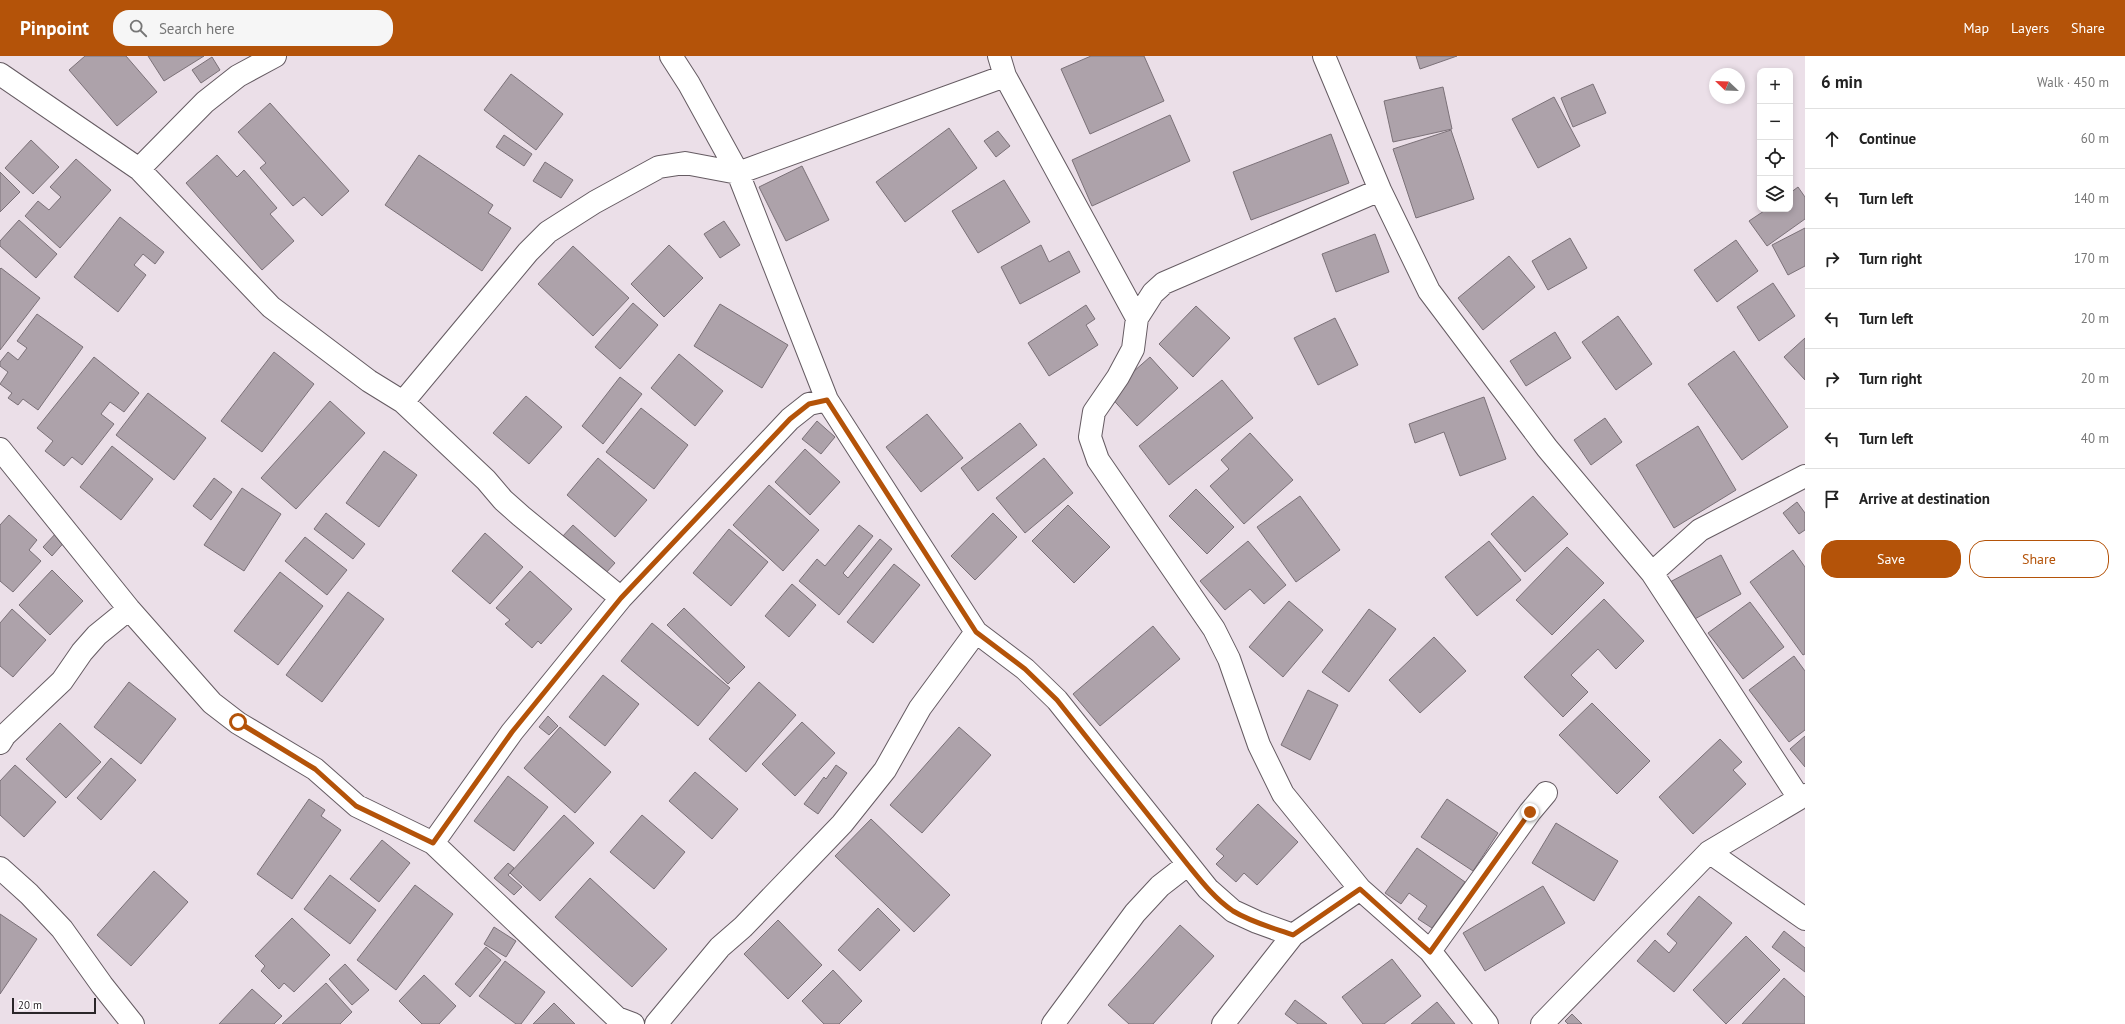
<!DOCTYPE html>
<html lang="en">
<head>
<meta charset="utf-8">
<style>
  body { margin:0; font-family:"PT Sans",sans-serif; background:#f6f6f6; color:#222 }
  .controls { position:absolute; right:12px; top:12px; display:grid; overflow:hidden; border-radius:8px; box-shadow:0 2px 6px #0003 }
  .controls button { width:36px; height:36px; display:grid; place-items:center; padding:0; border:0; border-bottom:1px solid #e0e0e0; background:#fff; color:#222; font:20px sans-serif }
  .compass { position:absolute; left:1709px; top:12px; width:36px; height:36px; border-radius:50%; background:#fff; box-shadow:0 2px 6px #0003; rotate:293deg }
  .scale { position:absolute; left:12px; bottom:10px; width:84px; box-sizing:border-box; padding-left:4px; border:2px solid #2a2629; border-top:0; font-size:11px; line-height:14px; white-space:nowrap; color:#2a2629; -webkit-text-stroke:3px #fff; paint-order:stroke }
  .stop { position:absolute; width:12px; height:12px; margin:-9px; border:3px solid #b45309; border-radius:50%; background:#fff }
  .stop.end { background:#b45309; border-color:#fff; box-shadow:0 1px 4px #0008 }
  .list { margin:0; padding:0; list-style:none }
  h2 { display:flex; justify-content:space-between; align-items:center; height:52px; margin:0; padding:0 16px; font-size:17px }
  h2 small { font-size:13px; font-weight:400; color:#767676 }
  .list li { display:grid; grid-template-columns:26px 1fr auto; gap:12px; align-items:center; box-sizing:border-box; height:60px; padding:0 16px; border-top:1px solid #e0e0e0 }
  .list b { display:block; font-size:15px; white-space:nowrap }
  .list em { font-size:13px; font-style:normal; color:#767676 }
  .actions { display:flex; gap:8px; padding:12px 16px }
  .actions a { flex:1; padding:9px 0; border:1px solid #b45309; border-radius:16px; text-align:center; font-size:14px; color:#b45309 }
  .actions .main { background:#b45309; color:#fff }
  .icon { flex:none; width:22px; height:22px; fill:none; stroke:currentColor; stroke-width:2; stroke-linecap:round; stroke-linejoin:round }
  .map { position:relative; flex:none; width:1805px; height:968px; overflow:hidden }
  header { display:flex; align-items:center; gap:24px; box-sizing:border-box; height:56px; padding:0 20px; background:#b45309; color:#fff }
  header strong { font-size:19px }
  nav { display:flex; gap:22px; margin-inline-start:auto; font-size:14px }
  .search { width:280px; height:36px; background:#f6f6f6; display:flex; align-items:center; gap:10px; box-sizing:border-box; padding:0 14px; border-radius:16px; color:#767676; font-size:15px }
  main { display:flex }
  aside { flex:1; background:#fff }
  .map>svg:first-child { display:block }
  .building { fill:#ada2aa; stroke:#7b7178 }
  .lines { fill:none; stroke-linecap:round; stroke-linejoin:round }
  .street-casing { stroke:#655b62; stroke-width:24 }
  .street { stroke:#fff; stroke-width:22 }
  .route { stroke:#b45309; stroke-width:5 }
</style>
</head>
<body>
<header>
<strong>Pinpoint</strong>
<div class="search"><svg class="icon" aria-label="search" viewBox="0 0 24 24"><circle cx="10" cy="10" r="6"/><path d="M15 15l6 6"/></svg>Search here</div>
<nav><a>Map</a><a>Layers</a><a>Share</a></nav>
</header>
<main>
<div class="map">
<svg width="1805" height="968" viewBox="0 0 1805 968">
  <rect width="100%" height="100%" fill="#ebdfe8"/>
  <path class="building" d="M85 0H126L157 36 117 70 69 14Z
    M148 0H204L164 25Z
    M1091 0H1144L1164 45 1090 78 1061 13Z
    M1416 0H1457L1420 13Z
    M212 1 220 14 201 27 192 14Z
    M511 18 563 58 536 94 484 54Z
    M1593 28 1606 57 1573 71 1561 42Z
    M1443 31 1452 73 1393 86 1384 45Z
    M1554 41 1580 90 1538 112 1512 63Z
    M270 47 349 135 322 160 304 141 293 150 260 112 266 107 238 76Z
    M1170 59 1190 105 1092 150 1072 104Z
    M949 72 977 112 905 166 876 126Z
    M1451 74 1474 143 1416 162 1393 93Z
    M998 75 1010 90 996 101 984 85Z
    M1331 78 1349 127 1251 164 1233 116Z
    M504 79 532 98 524 110 496 91Z
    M31 84 59 111 33 138 5 112Z
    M217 99 237 121 244 114 277 152 270 158 294 185 262 214 186 127Z
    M419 99 493 149 488 157 511 172 482 215 385 149Z
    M76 103 111 134 60 192 25 160 38 145 49 154 61 141 50 131Z
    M545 106 573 124 561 142 533 125Z
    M802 110 829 164 786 185 759 131Z
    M0 116 20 136 0 156Z
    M1004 124 1030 166 978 197 952 155Z
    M1798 131 1805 141V163L1767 190 1749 165 1767 153H1790V137Z
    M120 161 164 196 155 208 143 198 134 209 146 219 118 256 74 221Z
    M19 164 57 198 36 222 0 190V185Z
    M724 165 740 189 720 202 704 178Z
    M1805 172V210L1788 219 1772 189Z
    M1375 178 1389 216 1336 236 1322 198Z
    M1570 182 1587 212 1548 234 1532 205Z
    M1736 184 1758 215 1717 246 1694 214Z
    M669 189 703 222 664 261 631 228Z
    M1041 189 1049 206 1069 195 1080 216 1020 248 1001 211Z
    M573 190 629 242 593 280 538 228Z
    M1509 200 1535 231 1483 274 1458 242Z
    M1 212 40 242 0 294V213Z
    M1773 227 1795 260 1759 285 1737 251Z
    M633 247 658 269 620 313 595 291Z
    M720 248 788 289 762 332 694 290Z
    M1086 249 1095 263 1086 269 1098 289 1049 320 1028 287Z
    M1196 250 1230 282 1193 321 1159 288Z
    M37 258 83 291 38 354 23 343 18 349 8 342 12 337 0 328 8 316 0 310V306L8 296 18 304 27 292 17 285Z
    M1618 260 1652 308 1616 334 1582 286Z
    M1335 262 1358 309 1318 329 1294 282Z
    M1555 276 1571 302 1526 330 1510 305Z
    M1805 282V324L1784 301Z
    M1734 295 1788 371 1742 404 1688 328Z
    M274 296 314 328 262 396 221 365Z
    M679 298 723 335 695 370 651 332Z
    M94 301 139 337 124 356 110 346 101 358 114 368 82 409 72 401 64 410 45 395 53 385 37 372Z
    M1150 301 1178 332 1137 370 1108 338Z
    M620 321 642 338 603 388 582 370Z
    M1222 324 1253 362 1169 429 1139 390Z
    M148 337 206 382 174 424 116 379Z
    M526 340 562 371 529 408 493 377Z
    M1484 341 1506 403 1460 420 1444 376 1415 387 1409 368Z
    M330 345 365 377 296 453 261 422Z
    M641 352 688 389 654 433 606 396Z
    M927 358 963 402 921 436 886 391Z
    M1605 362 1622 386 1591 409 1574 384Z
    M817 365 835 381 821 398 802 383Z
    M1020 367 1037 389 978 435 961 412Z
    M1698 370 1736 434 1674 472 1636 409Z
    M1250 377 1293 424 1244 468 1210 430 1229 413 1221 404Z
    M112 390 153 423 121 464 80 431Z
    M805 393 840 426 810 459 775 426Z
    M384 395 417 419 379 471 346 447Z
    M598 402 647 444 615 481 567 439Z
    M1044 402 1073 437 1025 477 996 442Z
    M214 422 232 436 211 464 193 450Z
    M769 429 819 474 783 515 733 469Z
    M242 432 281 458 244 515 204 489Z
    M1196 433 1234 471 1207 498 1169 460Z
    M1300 440 1340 494 1296 526 1257 471Z
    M1533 440 1568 478 1525 516 1491 478Z
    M1797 446 1805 457V474L1799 478 1783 457Z
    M1068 449 1110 491 1074 527 1032 485Z
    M326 457 365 488 353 503 314 473Z
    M993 457 1017 481 975 524 951 500Z
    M9 459 37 484 29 494 41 505 13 536 0 525V469Z
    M573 469 615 507 604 519 562 481Z
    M859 469 873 480 843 517 848 522 880 483 892 493 839 559 799 525 817 503 825 510Z
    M729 473 768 506 731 550 693 517Z
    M58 475 67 483 52 500 43 491Z
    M485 477 523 511 490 548 452 515Z
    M305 481 347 514 327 539 285 505Z
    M1248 485 1286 529 1264 548 1250 533 1225 554 1200 525Z
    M1489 485 1521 524 1477 560 1445 521Z
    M1567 491 1604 527 1552 579 1516 544Z
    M1793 494 1805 511V598L1803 599 1750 526Z
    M1721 499 1741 538 1691 565 1670 526Z
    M894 508 920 529 873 587 847 566Z
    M52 514 83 545 50 579 19 549Z
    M530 515 572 553 541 588 538 585 532 592 505 568 510 564 496 552Z
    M280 516 323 550 278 609 234 575Z
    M792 528 816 549 789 581 765 560Z
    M348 536 384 563 322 646 286 619Z
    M1604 543 1644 585 1616 613 1598 593 1571 619 1588 636 1563 661 1524 621Z
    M1289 545 1323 574 1283 621 1249 591Z
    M1750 546 1784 591 1743 623 1708 577Z
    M684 552 745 611 728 628 667 569Z
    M12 553 46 584 13 621 0 610V567Z
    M1369 553 1396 573 1349 636 1322 616Z
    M652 567 730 632 698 670 621 605Z
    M1153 570 1180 603 1100 670 1073 638Z
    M1434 581 1466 615 1420 657 1389 624Z
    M1794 600 1805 615V674L1789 686 1749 634Z
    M603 619 639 648 605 690 569 661Z
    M129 626 176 663 141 708 94 671Z
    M759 626 796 659 746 716 709 683Z
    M1308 634 1338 649 1310 704 1281 689Z
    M1592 647 1650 705 1617 738 1559 679Z
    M548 660 558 670 549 679 539 671Z
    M802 666 835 697 795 740 762 708Z
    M60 667 101 706 66 742 26 703Z
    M560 671 611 716 575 757 524 712Z
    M959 671 991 699 922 777 890 749Z
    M1805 680V711L1790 693Z
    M1720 683 1742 706 1733 714 1746 728 1693 778 1659 741Z
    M111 702 136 724 101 764 77 742Z
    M15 709 56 746 24 781 0 759V725Z
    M836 709 847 717 818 758 804 748 824 721 826 723Z
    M695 716 738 753 712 783 669 745Z
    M508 720 548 751 514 795 474 765Z
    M309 743 325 754 321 760 341 774 292 843 257 818Z
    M1447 743 1498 777 1473 815 1421 781Z
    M1258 748 1298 786 1257 829 1244 817 1236 826 1216 808 1224 800 1216 793Z
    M564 759 594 787 540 845 510 817Z
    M642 759 685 796 654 833 610 796Z
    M871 763 950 839 914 876 835 800Z
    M1556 767 1618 805 1594 845 1532 807Z
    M382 784 410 807 379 846 350 823Z
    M1417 792 1465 826 1432 872 1418 863 1427 850 1409 837 1401 848 1385 837Z
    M508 807 514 812 508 819 522 831 514 839 494 822Z
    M154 815 188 846 131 910 97 879Z
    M330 819 376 854 350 888 304 853Z
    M590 822 667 893 632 931 555 861Z
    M415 829 453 858 396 934 357 904Z
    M1543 830 1565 867 1485 915 1463 877Z
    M1699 840 1732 867 1674 936 1637 905 1655 884 1669 897 1677 887 1667 878Z
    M878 852 900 874 860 915 838 894Z
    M0 858 37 883 0 938Z
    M292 862 330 899 294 936 284 927 279 933 261 915 265 910 255 900Z
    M778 864 822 909 788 943 744 898Z
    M1180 869 1214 900 1153 968H1129L1108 949Z
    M494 871 516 885 506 901 484 888Z
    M1784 875 1805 892V916L1772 891Z
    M1746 880 1780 914 1726 968 1693 934Z
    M486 891 501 904 470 941 455 928Z
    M1392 903 1421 940 1384 968H1363L1342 941Z
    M505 905 545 936 521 968H516L479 940Z
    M345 908 369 934 352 949 329 923Z
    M833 914 862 945 839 968H824L802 945Z
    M424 919 456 950 439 968H422L399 945Z
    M1784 922 1805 941V968H1742Z
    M326 927 352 956 340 968H282Z
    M252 933 282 960 274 968H219Z
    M1295 944 1327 968H1298L1285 958Z
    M1437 946 1455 968H1411Z
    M554 947 575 968H533Z
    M1572 958 1582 968H1568L1565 965Z"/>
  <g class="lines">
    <g class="street-casing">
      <path id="street" d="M671 0 689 28 738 117 827 344 976 576 1025 613 1057 644 1208 833 1233 855 1257 866 1293 879
        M999 0 1005 20 1137 262
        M1324 0 1380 134 1429 235 1547 392 1652 517 1799 742
        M0 18 139 113 271 251 369 325 403 346 486 424 503 444 521 460 621 542
        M139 113 205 46 238 20 275 0
        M1380 134 1164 227 1153 237 1137 262 1133 293 1118 321 1094 356 1090 381 1098 404 1214 573 1229 603 1259 689 1283 738 1360 833 1430 895 1487 968
        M403 346 528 196 548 176 595 146 659 111 685 107 738 117 1005 20
        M0 393 129 553 212 647 238 667 315 713 357 750 433 787 617 962 633 968
        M1652 517 1700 474 1805 420
        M0 687 5 679 62 625 82 596 97 579 129 553
        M433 787 512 676 621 542 790 363 809 348 827 344
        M1709 796 1805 863
        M0 812 29 838 62 873 102 929 133 968
        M1430 895 1530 756 1546 737
        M656 968 720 891 743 871 842 768 885 714 920 652 976 576
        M1053 968 1135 857 1160 830 1187 809
        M1223 968 1293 879 1360 833
        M1542 968 1709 796 1805 739"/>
    </g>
    <use href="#street" class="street"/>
  </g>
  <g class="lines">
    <path class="route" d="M238 666 315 713 356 750 433 787 512 676 621 542 790 363 809 348 827 344 976 576 1025 613 1057 644 1188 809C1201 825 1215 843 1233 855 1251 866 1273 872 1293 879L1360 833 1430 896 1530 756"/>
  </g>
</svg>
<div class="controls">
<button>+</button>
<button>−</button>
<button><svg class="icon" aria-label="locate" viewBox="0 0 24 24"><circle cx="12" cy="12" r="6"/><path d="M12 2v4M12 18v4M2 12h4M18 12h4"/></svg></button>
<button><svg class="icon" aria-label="layers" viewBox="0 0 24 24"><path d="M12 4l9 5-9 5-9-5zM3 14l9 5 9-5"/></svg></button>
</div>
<svg class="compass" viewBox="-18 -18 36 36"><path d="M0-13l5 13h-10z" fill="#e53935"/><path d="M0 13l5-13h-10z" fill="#767676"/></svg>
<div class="scale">20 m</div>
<div class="stop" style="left:238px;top:666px"></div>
<div class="stop end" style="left:1530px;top:756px"></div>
</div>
<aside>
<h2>6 min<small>Walk · 450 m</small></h2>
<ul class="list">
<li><svg class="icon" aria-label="ahead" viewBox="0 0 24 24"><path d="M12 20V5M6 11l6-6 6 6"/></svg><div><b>Continue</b></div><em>60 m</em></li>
<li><svg class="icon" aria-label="left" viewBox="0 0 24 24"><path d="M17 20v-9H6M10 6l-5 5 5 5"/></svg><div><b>Turn left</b></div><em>140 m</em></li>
<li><svg class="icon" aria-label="right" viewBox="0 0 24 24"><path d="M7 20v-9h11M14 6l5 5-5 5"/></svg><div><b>Turn right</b></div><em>170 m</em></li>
<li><svg class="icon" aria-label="left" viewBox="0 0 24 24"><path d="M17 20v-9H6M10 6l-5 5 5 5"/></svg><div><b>Turn left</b></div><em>20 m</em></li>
<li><svg class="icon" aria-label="right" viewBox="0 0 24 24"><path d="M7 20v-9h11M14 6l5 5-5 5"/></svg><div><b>Turn right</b></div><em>20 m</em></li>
<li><svg class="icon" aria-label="left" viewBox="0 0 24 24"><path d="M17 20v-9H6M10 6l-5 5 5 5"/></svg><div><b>Turn left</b></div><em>40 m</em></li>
<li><svg class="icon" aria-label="arrive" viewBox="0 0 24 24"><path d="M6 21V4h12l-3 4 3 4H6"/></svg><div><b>Arrive at destination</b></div></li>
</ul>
<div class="actions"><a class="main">Save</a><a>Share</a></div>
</aside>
</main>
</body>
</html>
